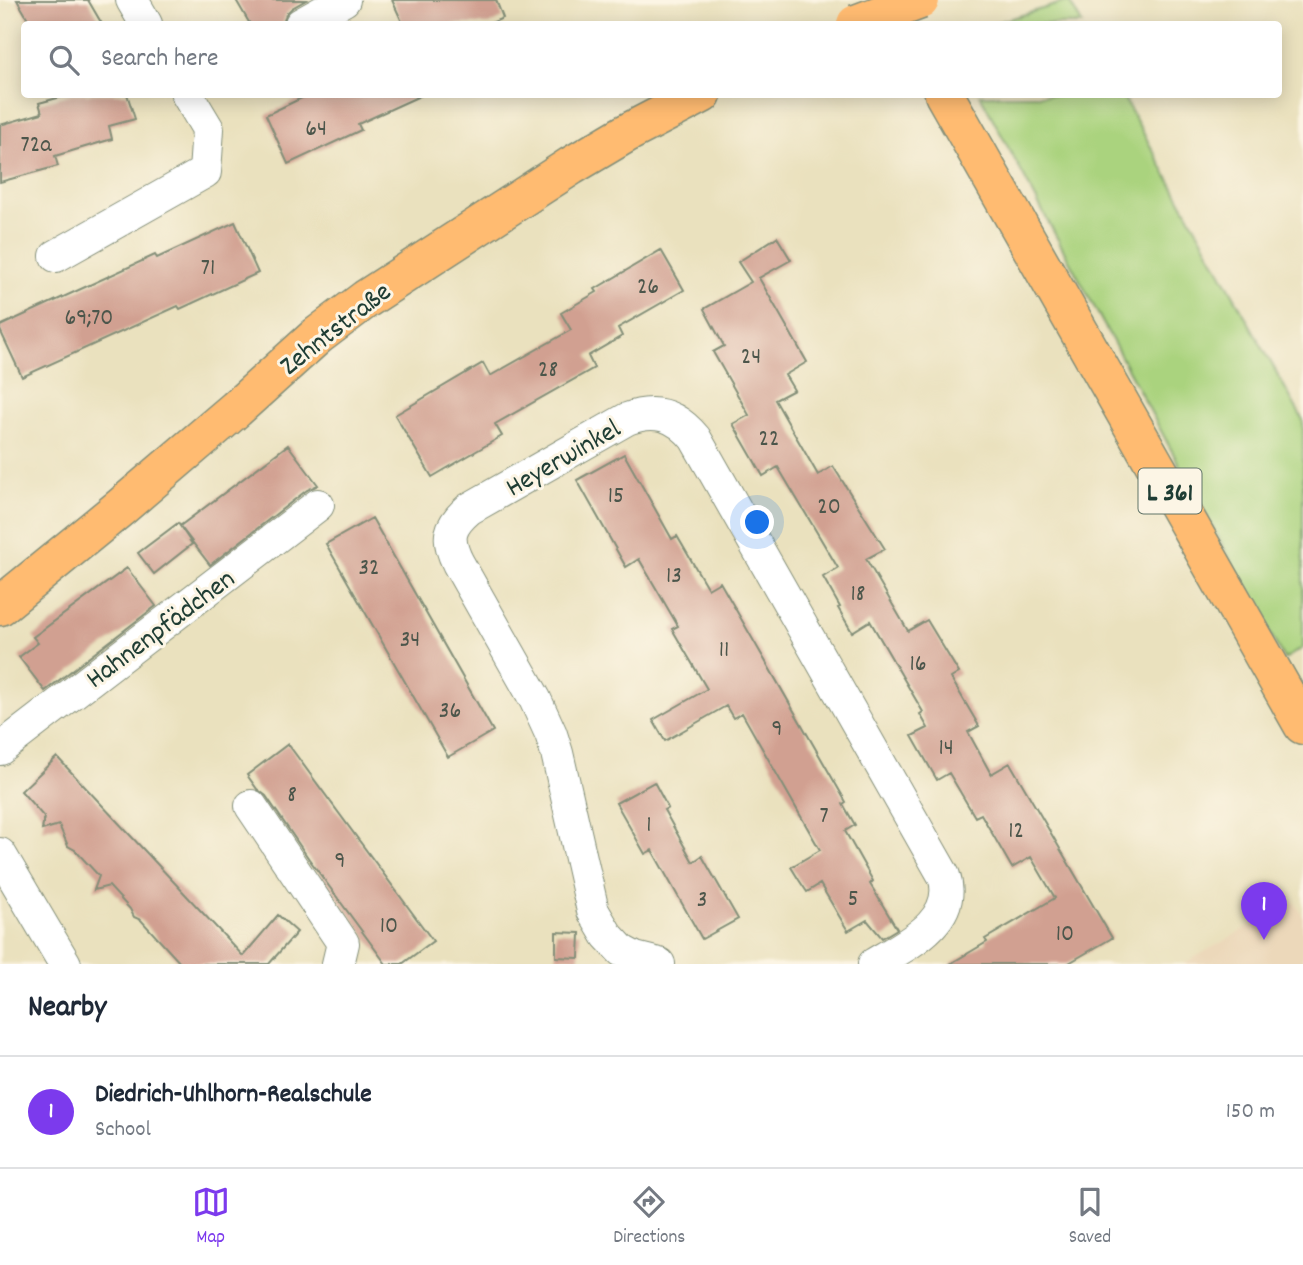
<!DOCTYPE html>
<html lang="en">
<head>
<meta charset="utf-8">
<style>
  body { margin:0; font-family:Dekko,sans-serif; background:#f6f6f7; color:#1f2937 }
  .you { position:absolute; left:758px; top:523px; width:24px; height:24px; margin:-18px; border:5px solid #fff; border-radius:50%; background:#1a73e8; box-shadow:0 0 0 10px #1a73e833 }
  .badge { display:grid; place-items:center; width:46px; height:46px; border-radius:50%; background:#7c3aed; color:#fff; font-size:23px; font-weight:700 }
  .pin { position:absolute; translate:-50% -58px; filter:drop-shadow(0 2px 4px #0008) }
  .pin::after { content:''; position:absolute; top:37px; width:24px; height:21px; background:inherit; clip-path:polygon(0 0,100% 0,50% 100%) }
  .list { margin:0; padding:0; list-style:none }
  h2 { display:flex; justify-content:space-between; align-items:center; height:91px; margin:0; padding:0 28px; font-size:30px }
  h2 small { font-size:23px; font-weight:400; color:#747a83 }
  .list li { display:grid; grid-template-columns:46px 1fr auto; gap:21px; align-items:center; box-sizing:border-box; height:112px; padding:0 28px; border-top:2px solid #e0e1e3 }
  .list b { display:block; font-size:26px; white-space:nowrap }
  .list p { margin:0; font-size:23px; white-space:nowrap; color:#747a83 }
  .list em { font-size:23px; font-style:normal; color:#747a83 }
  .icon { flex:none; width:38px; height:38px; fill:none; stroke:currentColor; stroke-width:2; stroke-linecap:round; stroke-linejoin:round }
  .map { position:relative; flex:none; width:1303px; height:964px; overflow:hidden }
  .search { position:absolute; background:#fff; box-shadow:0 4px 18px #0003; left:21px; right:21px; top:21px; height:77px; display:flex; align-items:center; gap:18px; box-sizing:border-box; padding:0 24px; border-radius:7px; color:#747a83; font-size:26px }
  .sheet { height:203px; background:#fff }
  nav { display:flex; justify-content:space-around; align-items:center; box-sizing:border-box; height:98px; border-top:2px solid #e0e1e3; background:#fff; font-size:19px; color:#747a83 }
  nav a { display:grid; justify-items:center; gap:4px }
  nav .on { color:#7c3aed }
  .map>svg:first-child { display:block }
  .built { fill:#ecd8ba }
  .green { fill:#aad37e; stroke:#648859; stroke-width:2 }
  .building { fill:#d1a091 }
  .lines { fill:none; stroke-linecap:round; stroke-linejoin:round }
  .minor-casing { stroke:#848f79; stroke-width:34 }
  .major-casing { stroke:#848f79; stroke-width:41 }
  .minor { stroke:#fff; stroke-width:32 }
  .major { stroke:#ffbb71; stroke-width:38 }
  .major-bridge-casing { stroke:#848f79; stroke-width:41; stroke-linecap:butt }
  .major-bridge { stroke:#ffbb71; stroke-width:38 }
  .labels { text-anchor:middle; stroke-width:6; stroke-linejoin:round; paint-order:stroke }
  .number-label { font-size:24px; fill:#4c564b }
  .shield { fill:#fcf5e5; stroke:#617469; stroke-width:2 }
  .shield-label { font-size:26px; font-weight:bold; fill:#1f3d34 }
  .street-label { font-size:28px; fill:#1f3d34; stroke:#fcf5e5 }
</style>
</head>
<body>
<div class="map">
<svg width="1303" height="964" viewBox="0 0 1303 964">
  <rect width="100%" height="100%" fill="#fcf5e5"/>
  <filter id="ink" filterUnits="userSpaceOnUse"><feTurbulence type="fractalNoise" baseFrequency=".0143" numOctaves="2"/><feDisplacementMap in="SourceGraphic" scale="14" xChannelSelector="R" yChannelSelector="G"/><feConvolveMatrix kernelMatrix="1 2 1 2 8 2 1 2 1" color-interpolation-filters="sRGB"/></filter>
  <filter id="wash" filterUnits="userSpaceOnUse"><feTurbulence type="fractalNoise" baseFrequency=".00686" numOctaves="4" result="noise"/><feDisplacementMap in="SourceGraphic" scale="28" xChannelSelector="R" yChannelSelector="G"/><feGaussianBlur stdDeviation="1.57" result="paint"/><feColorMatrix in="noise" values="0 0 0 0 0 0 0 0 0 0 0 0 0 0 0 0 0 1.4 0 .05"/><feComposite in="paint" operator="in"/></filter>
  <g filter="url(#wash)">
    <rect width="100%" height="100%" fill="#eae1be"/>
    <path class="built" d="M1294 901 1303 916V964H1183Z"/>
    <path class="green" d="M1069 1 1082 24H992Z
      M980 95H1122L1303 420V648L1284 659Z"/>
    <g id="blocks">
      <path class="building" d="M17 0H88L102 24H31Z
        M236 0H306L292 8 286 14 283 24H250Z
        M392 0H496L503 18 489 24H403Z
        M72 94H127L135 119 109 126 112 139 55 156 58 166 0 182V125L42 113 39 103Z
        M310 94H424L358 124 361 130 288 164 266 115Z
        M235 222 258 273 180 309 178 306 22 377 0 330V326L155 255 157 258Z
        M777 237 791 260 759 278 807 362 785 375 794 390 775 400 818 475 833 466 885 549 866 559 908 631 927 620 959 673 951 678 979 726 968 732 991 774 1010 763 1112 938 1067 964H950L987 942 985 939 1055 898 1031 857 1012 868 981 814 975 817 949 773 937 780 912 736 928 728 920 714 923 712 870 621 852 632 838 608 840 607 823 577 838 568 778 467 763 476 733 424 749 415 713 352 724 346 704 309 751 282 738 262Z
        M661 250 684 290 618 328 622 336 588 356 594 368 495 424 502 436 432 477 395 415 483 363 490 376 571 330 561 313 597 292 595 289Z
        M288 445 318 485 307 490 210 565 180 526Z
        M624 454 672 539 677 536 708 589 720 582 846 802 843 804 855 825 845 831 873 881 870 884 897 929 882 938 867 920 848 931 820 884 807 892 799 880 791 867 820 850 742 713 733 718 726 706 665 741 653 720 707 689 672 629 678 626 639 559 626 567 577 480Z
        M372 518 493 731 448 757 326 544Z
        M178 523 192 544 154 574 138 553Z
        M127 568 156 606 45 691 19 657 38 643 33 637Z
        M288 744 433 941 402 964H386L309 859 266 796 257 789 247 775Z
        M57 757 243 956 278 915 297 932 269 964H181L141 920 134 917 130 909 109 886 94 890 99 876 75 850 68 846 59 825 42 830 44 817 21 791Z
        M654 782 668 808 664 810 693 862 702 856 738 919 702 939 652 850 645 854 616 803Z
        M556 932 580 933 579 958 556 957Z"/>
    </g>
  </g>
  <g filter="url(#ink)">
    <use href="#blocks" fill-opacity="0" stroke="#848f79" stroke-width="2"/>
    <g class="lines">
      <g class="minor-casing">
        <path id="minor" d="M132 0 146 24
          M301 24 344 0
          M56 256 205 172 208 129 187 94
          M0 749 318 505
          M251 806 343 943 338 964
          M0 854 65 964
          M659 964 635 958 622 951 607 935 593 911 557 753 551 734 535 699 458 563C446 539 448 527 469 509L627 419C655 408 676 415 695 438L944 876C959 921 904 946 874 964"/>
      </g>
      <g class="major-casing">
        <path id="major" d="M944 94 1303 725
          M0 606 120 508 236 409 317 336 366 299 571 166 625 134 702 94"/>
      </g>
      <use href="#minor" class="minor"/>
      <use href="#major" class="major"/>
      <g class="major-bridge-casing">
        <path id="major-bridge" d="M856 24 920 0"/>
      </g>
      <use href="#major-bridge" class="major-bridge"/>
    </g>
  </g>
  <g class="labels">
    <g class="number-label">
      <text x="316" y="135">64</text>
      <text x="36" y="151">72a</text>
      <text x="208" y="274">71</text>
      <text x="648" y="293">26</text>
      <text x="89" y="324">69;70</text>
      <text x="751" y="363">24</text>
      <text x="548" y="376">28</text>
      <text x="769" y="445">22</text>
      <text x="616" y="502">15</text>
      <text x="829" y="513">20</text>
      <text x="369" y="574">32</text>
      <text x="674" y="582">13</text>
      <text x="858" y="600">18</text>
      <text x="410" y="646">34</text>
      <text x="724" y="656">11</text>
      <text x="918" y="670">16</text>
      <text x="450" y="717">36</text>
      <text x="777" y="735">9</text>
      <text x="946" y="754">14</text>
      <text x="292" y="801">8</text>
      <text x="824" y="822">7</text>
      <text x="649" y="831">1</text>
      <text x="1016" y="837">12</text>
      <text x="340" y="867">9</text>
      <text x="853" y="905">5</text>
      <text x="702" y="906">3</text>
      <text x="389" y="932">10</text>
      <text x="1065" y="940">10</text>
    </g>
    <rect class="shield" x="1138.5" y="468.5" width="63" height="45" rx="5"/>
    <g class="shield-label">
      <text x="1170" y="500">L 361</text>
    </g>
    <g class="street-label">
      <text transform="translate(334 327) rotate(-38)" y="10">Zehntstraße</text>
      <text transform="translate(562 456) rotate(-30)" y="10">Heyerwinkel</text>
      <text transform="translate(159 627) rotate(-37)" y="10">Hahnenpfädchen</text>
    </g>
  </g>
</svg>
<div class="you"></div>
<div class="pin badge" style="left:1264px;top:940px">1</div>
<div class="search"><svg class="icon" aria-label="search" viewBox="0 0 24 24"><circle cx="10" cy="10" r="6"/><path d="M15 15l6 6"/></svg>Search here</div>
</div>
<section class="sheet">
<h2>Nearby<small></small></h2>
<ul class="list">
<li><span class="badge">1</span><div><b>Diedrich-Uhlhorn-Realschule</b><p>School</p></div><em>150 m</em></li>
</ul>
</section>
<nav>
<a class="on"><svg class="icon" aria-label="map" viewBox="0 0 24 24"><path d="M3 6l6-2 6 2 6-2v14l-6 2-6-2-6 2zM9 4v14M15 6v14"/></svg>Map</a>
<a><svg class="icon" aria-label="directions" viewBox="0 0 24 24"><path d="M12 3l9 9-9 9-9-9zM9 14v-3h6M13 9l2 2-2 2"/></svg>Directions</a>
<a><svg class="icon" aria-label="saved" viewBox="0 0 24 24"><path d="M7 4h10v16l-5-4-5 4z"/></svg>Saved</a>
</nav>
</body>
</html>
